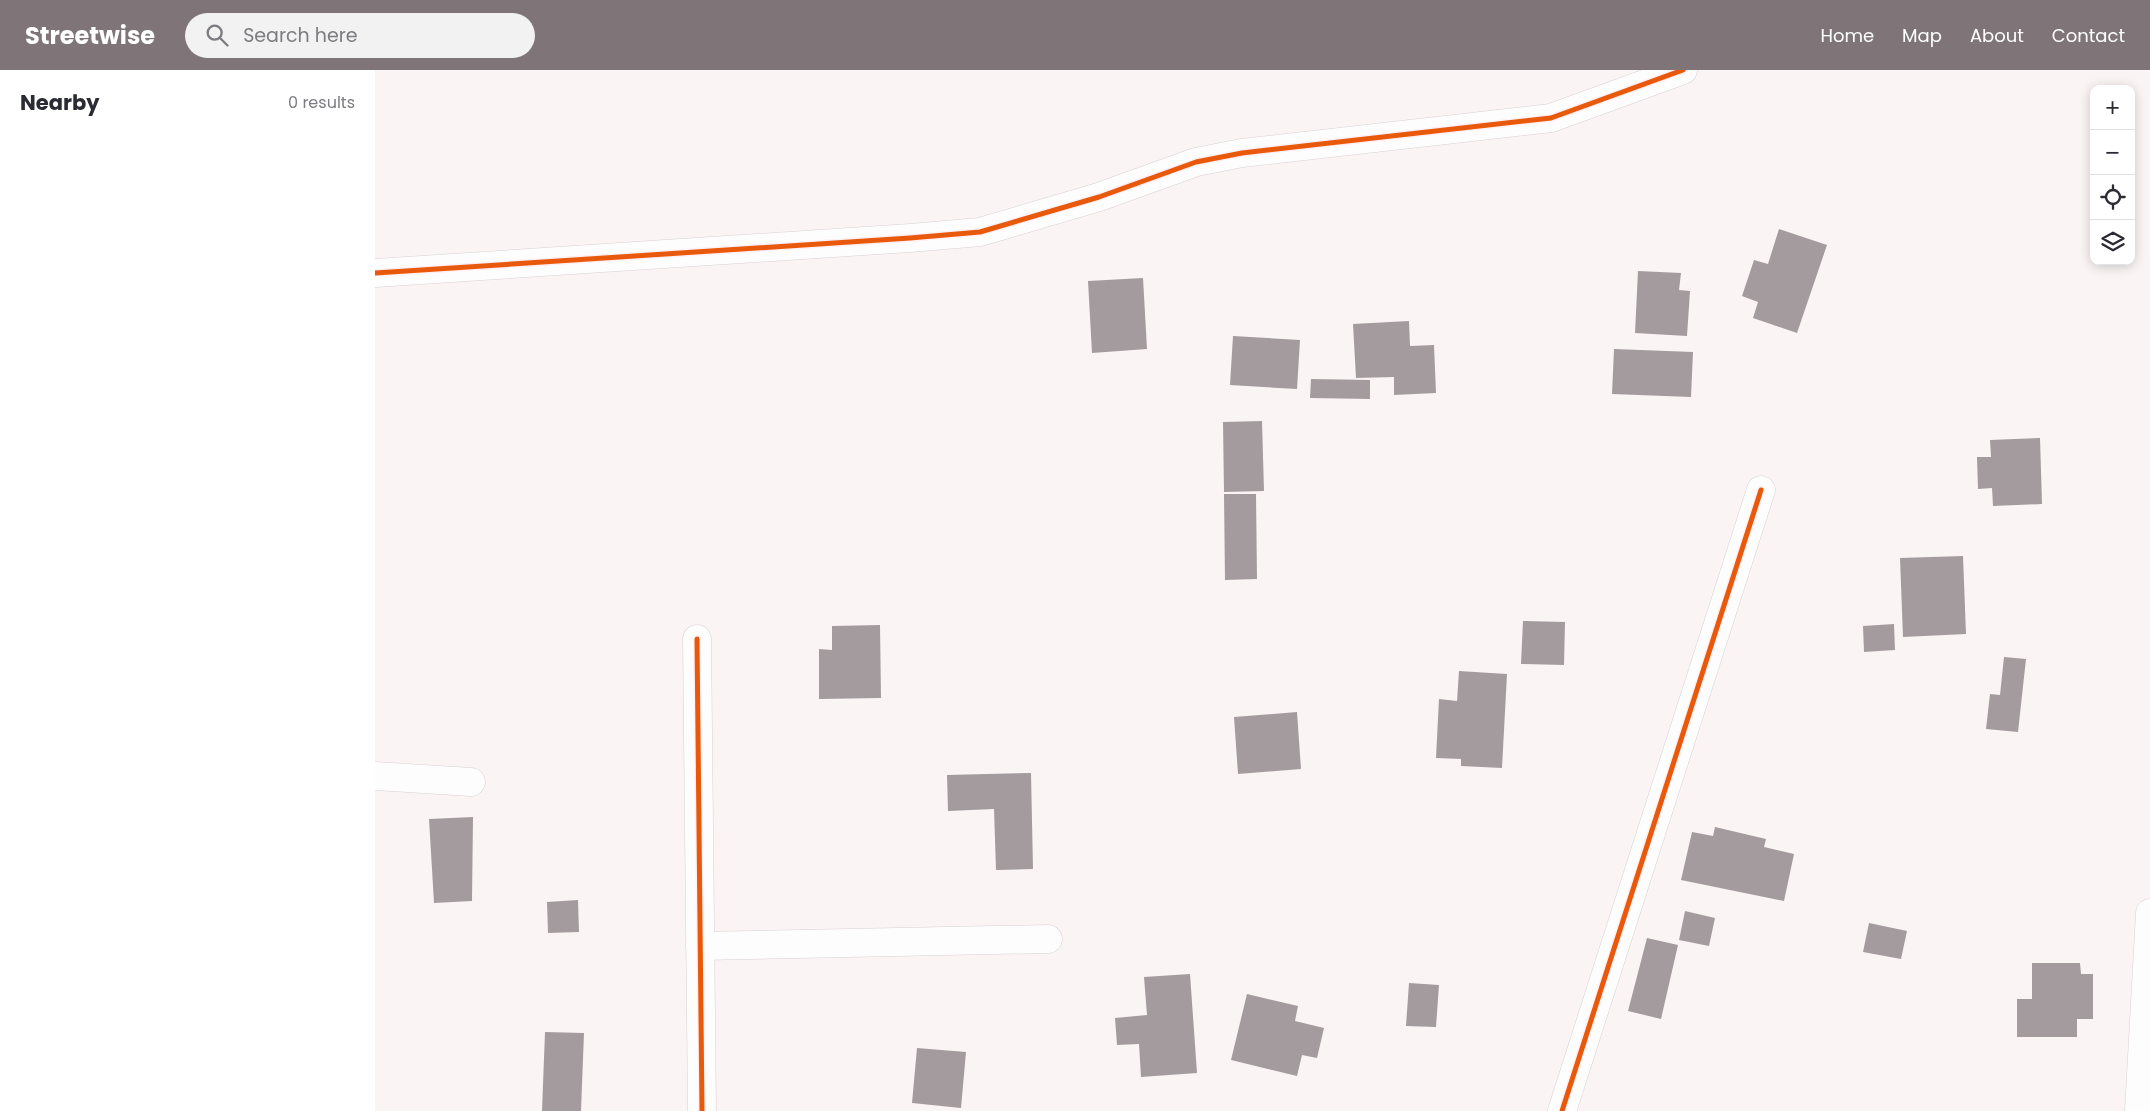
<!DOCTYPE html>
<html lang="en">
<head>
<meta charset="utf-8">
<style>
  body { margin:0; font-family:Poppins,sans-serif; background:#f2f2f3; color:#2b2b33 }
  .controls { position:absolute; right:15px; top:15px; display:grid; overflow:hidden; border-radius:10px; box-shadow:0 2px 12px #0003 }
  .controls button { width:45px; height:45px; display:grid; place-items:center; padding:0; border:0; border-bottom:1px solid #e1e1e2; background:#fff; color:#2b2b33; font:25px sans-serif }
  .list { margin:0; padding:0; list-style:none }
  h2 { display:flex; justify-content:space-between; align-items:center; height:65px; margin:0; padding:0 20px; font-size:21px }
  h2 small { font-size:16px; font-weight:400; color:#7c7c81 }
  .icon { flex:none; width:28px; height:28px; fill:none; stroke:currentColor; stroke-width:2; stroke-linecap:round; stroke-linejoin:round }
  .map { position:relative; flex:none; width:1775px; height:1041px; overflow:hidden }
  header { display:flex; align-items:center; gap:30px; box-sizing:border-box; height:70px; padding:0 25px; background:#7f7578; color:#fff }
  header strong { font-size:24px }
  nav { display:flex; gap:28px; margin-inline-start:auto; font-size:18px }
  .search { width:350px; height:45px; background:#f2f2f3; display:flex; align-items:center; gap:12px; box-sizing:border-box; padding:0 18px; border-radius:28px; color:#7c7c81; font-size:19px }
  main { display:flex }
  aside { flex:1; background:#fff }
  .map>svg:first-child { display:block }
  .building { fill:#a49b9e }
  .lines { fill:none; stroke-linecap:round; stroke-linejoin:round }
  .minor-casing { stroke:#d8d0d2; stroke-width:29 }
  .minor { stroke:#fefdfe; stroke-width:28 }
  .cycleway-casing { stroke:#fef0f4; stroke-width:8 }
  .cycleway { stroke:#e8590c; stroke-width:5 }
</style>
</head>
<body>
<header>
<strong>Streetwise</strong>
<div class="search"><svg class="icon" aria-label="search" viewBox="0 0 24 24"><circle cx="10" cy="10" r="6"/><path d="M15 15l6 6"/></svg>Search here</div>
<nav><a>Home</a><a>Map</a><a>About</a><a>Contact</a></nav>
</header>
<main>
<aside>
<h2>Nearby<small>0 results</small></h2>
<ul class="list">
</ul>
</aside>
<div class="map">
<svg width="1775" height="1041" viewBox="0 0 1775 1041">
  <rect width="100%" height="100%" fill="#faf4f5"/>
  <path class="building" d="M1404 159 1452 175 1422 263 1378 248 1383 232 1367 226 1379 190 1393 194Z
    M1263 201 1306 203 1304 220 1315 221 1312 266 1260 263Z
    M768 208 772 279 717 283 713 211Z
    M1034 251 1035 276 1059 275 1061 323 1019 325V307L981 308 978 254Z
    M858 266 925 270 922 319 855 315Z
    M1239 279 1318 282 1316 327 1237 324Z
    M936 309 995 310V329L935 328Z
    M887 351 889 421 849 422 848 352Z
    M1665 368 1667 434 1618 436 1617 418 1603 419 1602 387H1616L1615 370Z
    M849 424H881L882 509 850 510Z
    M1588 486 1591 564 1528 567 1525 488Z
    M1148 551 1190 552 1189 595 1146 594Z
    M1519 554 1520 580 1489 582 1488 556Z
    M505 555 506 628 444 629V579L457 580V556Z
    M1629 587 1651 589 1643 662 1611 659 1615 624 1625 625Z
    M1084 601 1132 604 1127 698 1086 696V689L1061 688 1064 629 1082 631Z
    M922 642 926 699 863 704 859 647Z
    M656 703 658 799 621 800 619 739 573 741 572 705Z
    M98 747 97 831 59 833 54 749Z
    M1340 757 1391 769 1389 777 1419 784 1409 831 1306 810 1317 762 1338 766Z
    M203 830 204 862 173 863 172 832Z
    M1310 841 1340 848 1334 876 1304 870Z
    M1494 853 1532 861 1526 889 1488 882Z
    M1272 868 1303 875 1286 949 1253 941Z
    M1657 893H1705L1706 904H1718V949H1702V967H1642V929H1657Z
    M815 904 822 1003 766 1007 764 974 742 975 740 948 772 945 769 907Z
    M1034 913 1064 915 1061 957 1031 956Z
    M872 924 923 936 920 951 949 958 942 988 927 985 922 1006 856 990Z
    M170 962 209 963 206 1041H167Z
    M542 978 591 982 586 1038 537 1033Z"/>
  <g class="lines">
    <g class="minor-casing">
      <path id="minor" d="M0 203 535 168 605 162 724 127 821 92 867 83 1176 48 1308 0
        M322 569 327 1041
        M0 706 96 712
        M325 876 673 869
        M1187 1041 1386 420
        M1764 1041 1775 843"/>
    </g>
    <use href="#minor" class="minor"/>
    <g class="cycleway-casing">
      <path id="cycleway" d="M0 203 535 168 605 162 724 127 821 92 867 83 1176 48 1308 0
        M322 569 327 1041
        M1187 1041 1386 420"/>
    </g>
    <use href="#cycleway" class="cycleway"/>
  </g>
</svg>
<div class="controls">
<button>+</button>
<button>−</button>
<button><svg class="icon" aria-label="locate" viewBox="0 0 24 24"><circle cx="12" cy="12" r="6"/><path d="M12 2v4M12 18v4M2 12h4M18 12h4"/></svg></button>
<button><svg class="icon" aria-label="layers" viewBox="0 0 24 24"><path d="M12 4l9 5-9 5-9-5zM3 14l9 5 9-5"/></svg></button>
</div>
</div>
</main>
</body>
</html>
